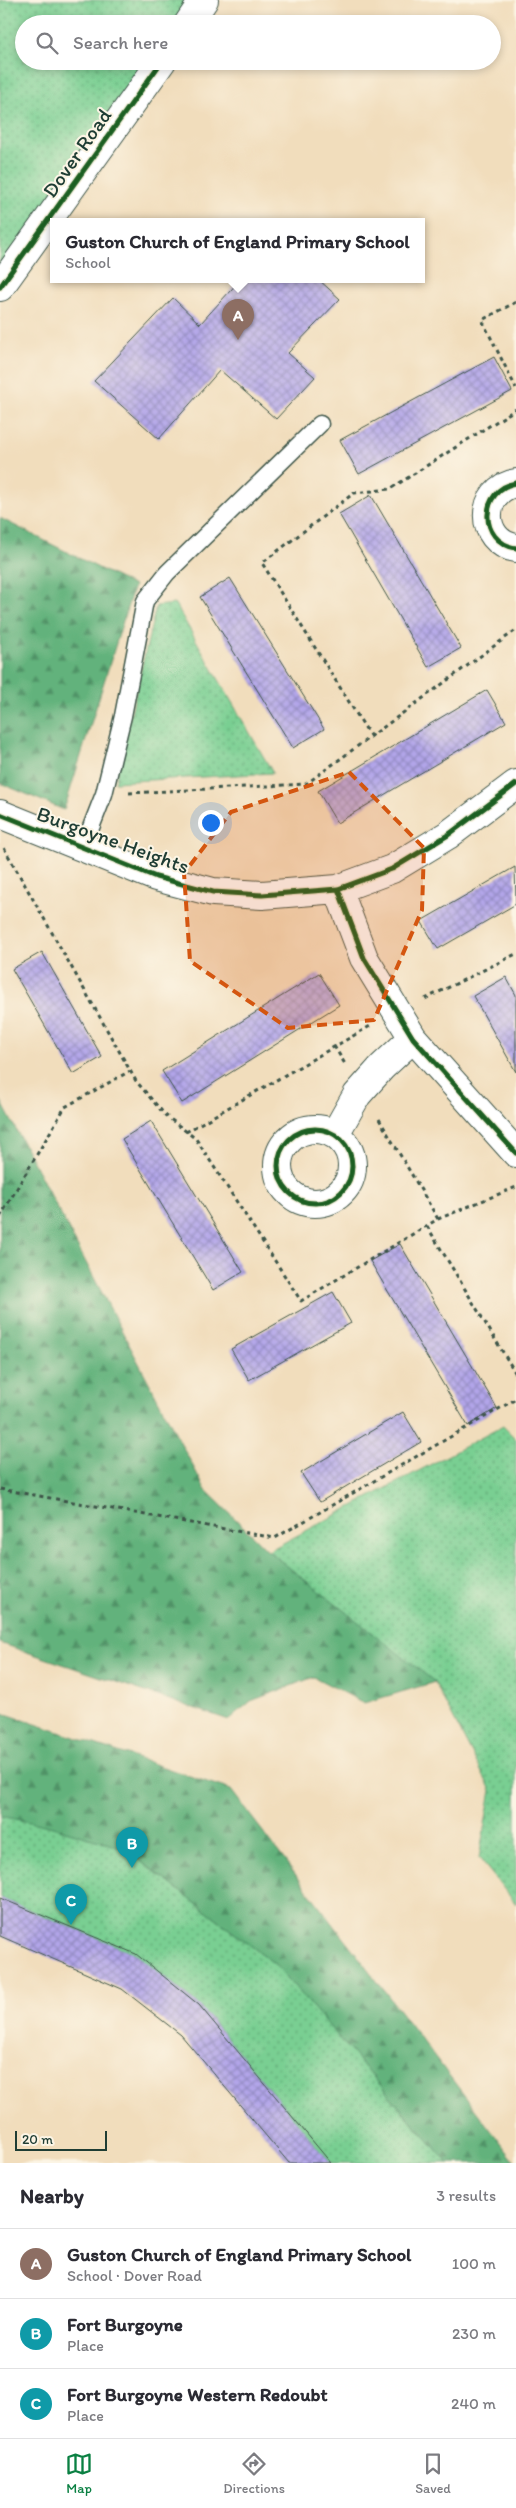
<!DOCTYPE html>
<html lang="en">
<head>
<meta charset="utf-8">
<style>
  body { margin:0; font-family:Itim,sans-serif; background:#f2f2f3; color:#2b2b33 }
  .scale { position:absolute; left:15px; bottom:12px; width:92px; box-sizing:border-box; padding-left:5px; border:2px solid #1f3d34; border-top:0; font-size:14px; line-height:18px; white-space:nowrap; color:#1f3d34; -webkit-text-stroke:4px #fcf5e5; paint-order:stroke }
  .you { position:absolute; left:210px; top:822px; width:18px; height:18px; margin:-12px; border:4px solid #fff; border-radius:50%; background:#1a73e8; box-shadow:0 0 0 8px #1a73e833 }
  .badge { display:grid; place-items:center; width:32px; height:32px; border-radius:50%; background:#0b8043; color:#fff; font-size:16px; font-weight:700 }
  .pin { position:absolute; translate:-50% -41px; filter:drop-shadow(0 1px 2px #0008) }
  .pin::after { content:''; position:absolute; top:26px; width:18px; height:15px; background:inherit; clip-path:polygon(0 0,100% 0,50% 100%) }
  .popup { position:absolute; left:50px; top:218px; width:375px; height:65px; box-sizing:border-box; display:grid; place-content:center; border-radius:0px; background:#fff; filter:drop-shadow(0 1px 4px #0005); font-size:16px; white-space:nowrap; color:#7c7c81 }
  .popup b { font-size:19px; color:#2b2b33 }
  .popup::after { content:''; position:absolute; left:50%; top:100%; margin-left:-10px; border:10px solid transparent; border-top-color:#fff }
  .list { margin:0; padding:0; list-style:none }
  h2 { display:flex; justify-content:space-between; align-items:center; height:65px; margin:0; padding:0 20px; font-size:21px }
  h2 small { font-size:16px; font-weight:400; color:#7c7c81 }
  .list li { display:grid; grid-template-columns:32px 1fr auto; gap:15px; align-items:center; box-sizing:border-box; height:70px; padding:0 20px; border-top:1px solid #e1e1e2 }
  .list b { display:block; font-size:19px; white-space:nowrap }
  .list p { margin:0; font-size:16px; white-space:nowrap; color:#7c7c81 }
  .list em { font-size:16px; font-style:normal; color:#7c7c81 }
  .icon { flex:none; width:28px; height:28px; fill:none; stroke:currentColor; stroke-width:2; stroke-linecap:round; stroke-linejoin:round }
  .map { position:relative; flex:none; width:516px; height:2163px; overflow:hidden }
  .search { position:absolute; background:#fff; box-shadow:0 2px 8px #0003; left:15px; right:15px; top:15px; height:55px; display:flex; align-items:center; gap:12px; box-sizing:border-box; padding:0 18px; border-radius:28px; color:#7c7c81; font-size:19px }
  .sheet { height:275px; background:#fff }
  nav { display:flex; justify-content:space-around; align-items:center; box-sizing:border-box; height:70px; border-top:1px solid #e1e1e2; background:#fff; font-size:14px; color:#7c7c81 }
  nav a { display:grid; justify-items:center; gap:2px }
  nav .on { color:#0b8043 }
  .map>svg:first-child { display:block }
  .grass { fill:url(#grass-dots); stroke:#4c8663 }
  .forest { fill:url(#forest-firs); stroke:#407858 }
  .building { fill:url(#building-cross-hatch) }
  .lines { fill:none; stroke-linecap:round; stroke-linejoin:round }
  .service-casing { stroke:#3e5548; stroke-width:19 }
  .minor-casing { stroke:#3e5548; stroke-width:30 }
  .path { stroke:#3e5548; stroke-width:3; stroke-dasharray:4 4; stroke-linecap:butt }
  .service { stroke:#fff; stroke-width:16 }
  .minor { stroke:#fff; stroke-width:28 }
  .cycleway-casing { stroke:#fcf5e5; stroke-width:8 }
  .cycleway { stroke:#1b5e20; stroke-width:5 }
  .marked { fill:#d45610; fill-opacity:0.2; stroke:#d45610; stroke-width:4; stroke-dasharray:10 6; stroke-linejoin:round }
  .labels { text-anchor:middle; stroke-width:4; stroke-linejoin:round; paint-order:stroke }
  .street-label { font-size:21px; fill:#1f3d34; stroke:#fcf5e5 }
</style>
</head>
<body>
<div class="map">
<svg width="516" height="2163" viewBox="0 0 516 2163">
  <defs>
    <pattern id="grass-dots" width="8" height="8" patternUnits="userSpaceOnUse" patternTransform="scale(1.25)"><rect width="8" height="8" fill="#79cf92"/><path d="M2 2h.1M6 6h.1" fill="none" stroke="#63a978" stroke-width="1.8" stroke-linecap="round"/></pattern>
    <pattern id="forest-firs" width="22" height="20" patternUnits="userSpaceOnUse" patternTransform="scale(1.25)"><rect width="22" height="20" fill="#62b27c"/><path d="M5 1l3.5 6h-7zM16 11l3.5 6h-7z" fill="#509266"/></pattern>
    <pattern id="building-cross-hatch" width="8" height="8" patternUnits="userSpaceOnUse" patternTransform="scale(1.25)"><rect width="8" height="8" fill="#b2a5e9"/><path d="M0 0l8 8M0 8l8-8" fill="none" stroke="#9088be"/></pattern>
  </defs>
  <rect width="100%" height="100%" fill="#fcf5e5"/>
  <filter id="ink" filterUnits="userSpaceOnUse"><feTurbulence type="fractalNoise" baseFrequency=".02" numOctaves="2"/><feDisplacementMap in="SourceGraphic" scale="10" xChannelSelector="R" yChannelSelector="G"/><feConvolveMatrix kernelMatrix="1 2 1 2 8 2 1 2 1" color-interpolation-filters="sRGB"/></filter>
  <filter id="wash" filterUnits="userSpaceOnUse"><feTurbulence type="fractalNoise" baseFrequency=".0096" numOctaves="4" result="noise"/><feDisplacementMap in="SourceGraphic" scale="20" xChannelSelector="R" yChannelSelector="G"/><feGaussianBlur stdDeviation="1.12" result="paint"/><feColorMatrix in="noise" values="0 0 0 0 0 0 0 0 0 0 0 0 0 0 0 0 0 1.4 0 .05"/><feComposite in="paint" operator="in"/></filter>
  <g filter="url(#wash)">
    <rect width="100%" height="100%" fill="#f1ddbc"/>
    <path class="grass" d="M0 0H204L188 24H24V61H162L0 295Z
      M175 604 273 773 115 782 156 606Z
      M503 1426 516 1439V1904L479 1858 491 1790 435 1683 268 1551Z
      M0 1813 50 1820 125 1849 276 1965 448 2163H331L199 2005 136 1954 0 1898Z"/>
    <path class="forest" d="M0 518 134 586 64 810 0 783Z
      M0 1099 205 1489 268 1551 435 1682 364 1703 314 1677 251 1701 229 1720 0 1643Z
      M0 1712 231 1790 516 2163H448L276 1965 125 1849 49 1826 0 1816Z"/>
    <g id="blocks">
      <path class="building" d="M241 279H318L340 299 288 353 315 377 276 419 220 370 159 439 94 381 173 298 200 324Z
        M494 357 512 391 359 474 340 440Z
        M371 495 461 648 428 667 339 514Z
        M230 578 324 729 293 748 200 597Z
        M487 690 506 722 337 823 318 791Z
        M515 867 516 904 438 949 421 921Z
        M42 952 102 1057 73 1074 12 969Z
        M319 973 339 1005 182 1103 162 1071Z
        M506 977 516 995V1072L473 996Z
        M151 1121 243 1272 213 1290 122 1139Z
        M400 1244 497 1408 468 1426 370 1261Z
        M333 1292 351 1323 249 1380 231 1349Z
        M403 1412 421 1442 320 1502 301 1473Z
        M0 1898 136 1954 199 2005 331 2163H289L181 2035 122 1989 0 1936Z"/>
    </g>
  </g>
  <g filter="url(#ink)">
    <use href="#blocks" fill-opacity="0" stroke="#3e5548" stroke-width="1"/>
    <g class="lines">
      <g class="service-casing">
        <path id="service" d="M83 848 104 794 123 716 145 601 167 573 320 424"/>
      </g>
      <g class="minor-casing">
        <path id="minor" d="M188 24 204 0
          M0 287 162 61
          M516 483C479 489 478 542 516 548
          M0 814 156 877 213 892 262 895 338 889 392 869 448 835 516 784
          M338 889 364 958 413 1038 516 1153
          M278 1166a37 37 0 1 1 74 0a37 37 0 1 1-74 0Z
          M335 1134 357 1095 382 1067 413 1038"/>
      </g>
      <path class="path" d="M516 302 482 320 516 388
        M371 737 262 563 354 493 390 489 516 409
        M129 793 306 784 516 630
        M4 848 136 1081 165 1115 196 1139 301 1301 438 1219 516 1187
        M425 999 516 954
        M334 1046 345 1064
        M379 1119 438 1219
        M186 1132 372 1025
        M0 1217 65 1107 130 1071
        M427 1226 516 1374
        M0 1489 275 1538 516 1399"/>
      <use href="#service" class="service"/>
      <use href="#minor" class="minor"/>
      <g class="cycleway-casing">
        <path id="cycleway" d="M0 287 162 61
          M516 483C479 489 478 542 516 548
          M0 814 156 877 213 892 262 895 338 889 392 869 448 835 516 784
          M338 889 364 958 413 1038 516 1153
          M278 1166a37 37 0 1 1 74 0a37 37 0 1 1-74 0Z"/>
      </g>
      <use href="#cycleway" class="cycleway"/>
    </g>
  </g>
  <path class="marked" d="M349 772 424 848 422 910 374 1020 288 1028 190 961 184 873 231 812Z"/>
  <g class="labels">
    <g class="street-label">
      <text transform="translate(77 153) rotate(-55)" y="7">Dover Road</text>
      <text transform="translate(113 840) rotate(20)" y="7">Burgoyne Heights</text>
    </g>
  </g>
</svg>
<div class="scale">20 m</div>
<div class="you"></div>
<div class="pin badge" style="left:238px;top:340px;background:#8d6e63">A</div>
<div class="popup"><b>Guston Church of England Primary School</b>School</div>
<div class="pin badge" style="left:132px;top:1868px;background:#0f9aa8">B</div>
<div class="pin badge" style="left:71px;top:1925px;background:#0f9aa8">C</div>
<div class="search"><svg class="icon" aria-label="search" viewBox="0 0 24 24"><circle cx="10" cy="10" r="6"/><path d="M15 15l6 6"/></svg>Search here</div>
</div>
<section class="sheet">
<h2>Nearby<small>3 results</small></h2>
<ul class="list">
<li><span class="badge" style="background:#8d6e63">A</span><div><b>Guston Church of England Primary School</b><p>School · Dover Road</p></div><em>100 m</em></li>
<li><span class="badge" style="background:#0f9aa8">B</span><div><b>Fort Burgoyne</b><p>Place</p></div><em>230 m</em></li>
<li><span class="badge" style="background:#0f9aa8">C</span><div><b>Fort Burgoyne Western Redoubt</b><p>Place</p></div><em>240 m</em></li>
</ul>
</section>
<nav>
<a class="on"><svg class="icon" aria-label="map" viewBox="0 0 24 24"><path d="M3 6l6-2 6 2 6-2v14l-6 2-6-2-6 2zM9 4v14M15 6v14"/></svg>Map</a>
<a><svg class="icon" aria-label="directions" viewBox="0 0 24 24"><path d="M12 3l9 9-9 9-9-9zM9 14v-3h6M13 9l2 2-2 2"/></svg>Directions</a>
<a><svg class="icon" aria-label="saved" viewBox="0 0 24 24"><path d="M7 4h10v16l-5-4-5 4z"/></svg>Saved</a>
</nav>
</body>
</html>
